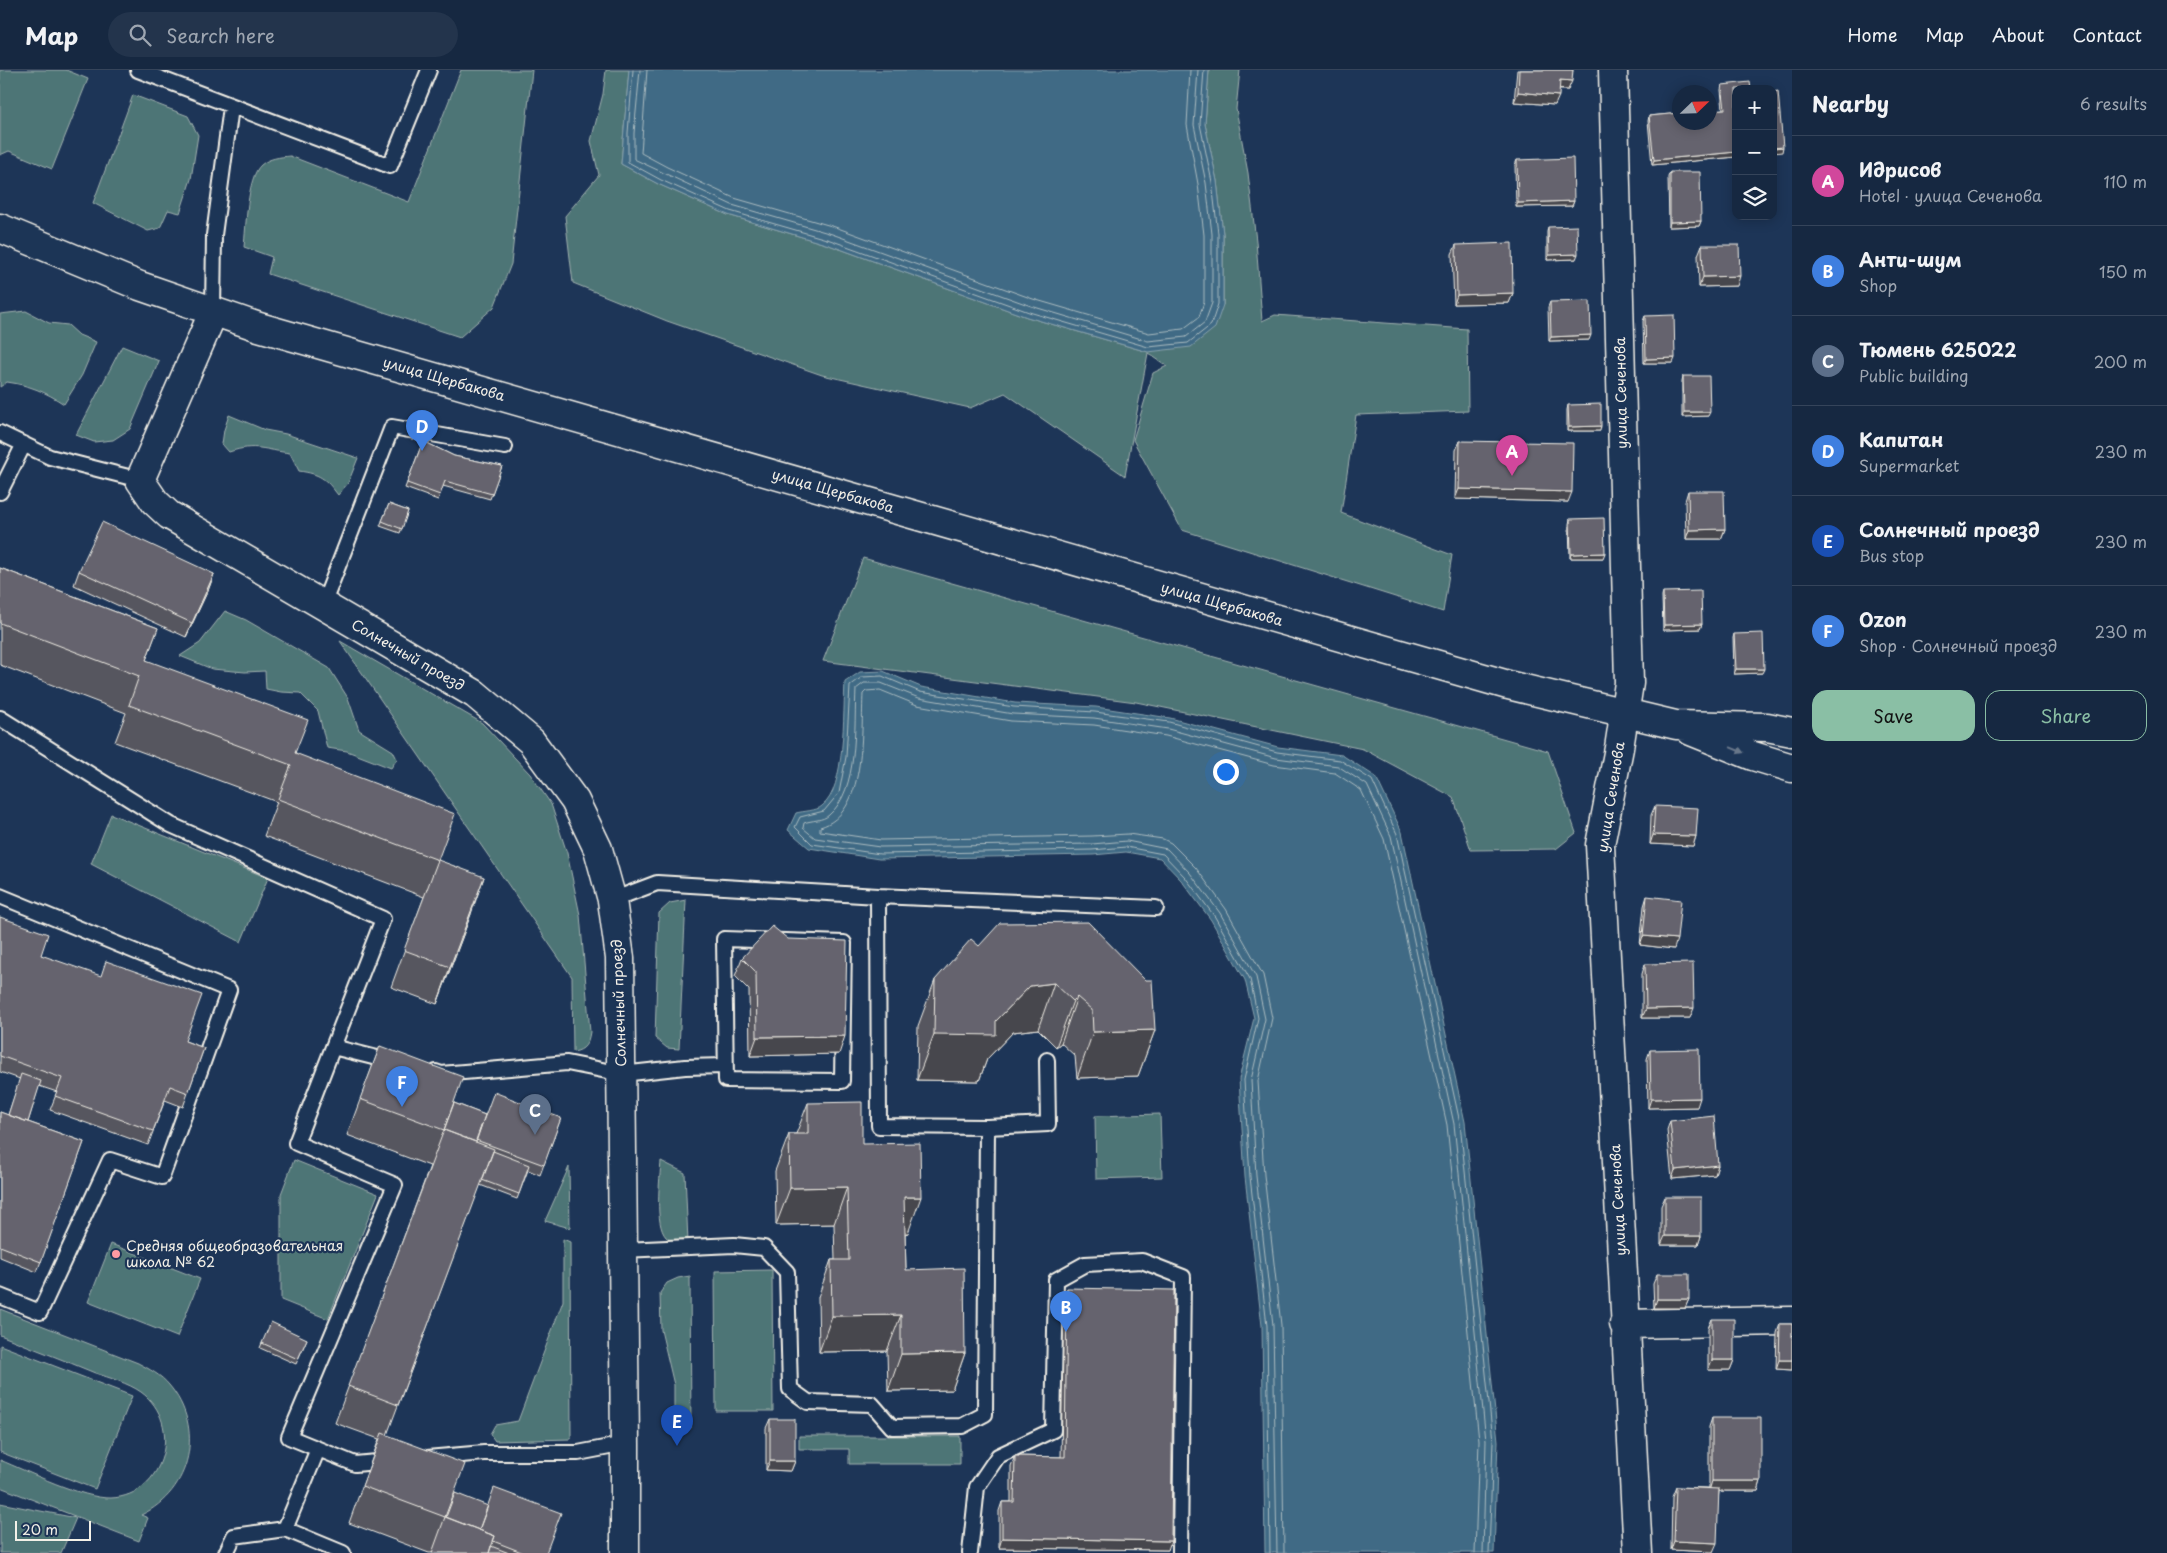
<!DOCTYPE html>
<html lang="en">
<head>
<meta charset="utf-8">
<style>
  body { margin:0; font-family:"Playpen Sans",sans-serif; background:#23344c; color:#f1f3f6 }
  .controls { position:absolute; right:15px; top:15px; display:grid; overflow:hidden; border-radius:10px; box-shadow:0 2px 12px #0003 }
  .controls button { width:45px; height:45px; display:grid; place-items:center; padding:0; border:0; border-bottom:1px solid #35445a; background:#162841; color:#f1f3f6; font:25px sans-serif }
  .compass { position:absolute; left:1672px; top:15px; width:45px; height:45px; border-radius:50%; background:#162841; box-shadow:0 2px 12px #0003; rotate:67deg }
  .scale { position:absolute; left:15px; bottom:12px; width:76px; box-sizing:border-box; padding-left:5px; border:2px solid #f4f1e8; border-top:0; font-size:14px; line-height:18px; white-space:nowrap; color:#f4f1e8; -webkit-text-stroke:4px #1d3557; paint-order:stroke }
  .you { position:absolute; left:1225px; top:701px; width:18px; height:18px; margin:-12px; border:4px solid #fff; border-radius:50%; background:#1a73e8; box-shadow:0 0 0 8px #1a73e833 }
  .badge { display:grid; place-items:center; width:32px; height:32px; border-radius:50%; background:#8abfa5; color:#fff; font-size:16px; font-weight:700 }
  .pin { position:absolute; translate:-50% -41px; filter:drop-shadow(0 1px 2px #0008) }
  .pin::after { content:''; position:absolute; top:26px; width:18px; height:15px; background:inherit; clip-path:polygon(0 0,100% 0,50% 100%) }
  .list { margin:0; padding:0; list-style:none }
  h2 { display:flex; justify-content:space-between; align-items:center; height:65px; margin:0; padding:0 20px; font-size:21px }
  h2 small { font-size:16px; font-weight:400; color:#9ea6b1 }
  .list li { display:grid; grid-template-columns:32px 1fr auto; gap:15px; align-items:center; box-sizing:border-box; height:90px; padding:0 20px; border-top:1px solid #35445a }
  .list b { display:block; font-size:19px; white-space:nowrap }
  .list p { margin:0; font-size:16px; white-space:nowrap; color:#9ea6b1 }
  .list em { font-size:16px; font-style:normal; color:#9ea6b1 }
  .actions { display:flex; gap:10px; padding:15px 20px }
  .actions a { flex:1; padding:11px 0; border:1px solid #8abfa5; border-radius:15px; text-align:center; font-size:18px; color:#8abfa5 }
  .actions .main { background:#8abfa5; color:#111 }
  .icon { flex:none; width:28px; height:28px; fill:none; stroke:currentColor; stroke-width:2; stroke-linecap:round; stroke-linejoin:round }
  .map { position:relative; flex:none; width:1792px; height:1483px; overflow:hidden }
  header { display:flex; align-items:center; gap:30px; box-sizing:border-box; height:70px; padding:0 25px; background:#162841; border-bottom:1px solid #35445a }
  header strong { font-size:24px }
  nav { display:flex; gap:28px; margin-inline-start:auto; font-size:18px }
  .search { width:350px; height:45px; background:#23344c; display:flex; align-items:center; gap:12px; box-sizing:border-box; padding:0 18px; border-radius:28px; color:#9ea6b1; font-size:19px }
  main { display:flex }
  aside { flex:1; background:#162841 }
  .map>svg:first-child { display:block }
  .green { fill:#4e7476; stroke:#a1b2af }
  .water { fill:#3f6b85; stroke:#87a1ad }
  .lines { fill:none; stroke-linecap:round; stroke-linejoin:round }
  .shore { stroke:#acbbc0; stroke-width:1 }
  .service-casing { stroke:#f4f1e8; stroke-width:18 }
  .minor-casing { stroke:#f4f1e8; stroke-width:31 }
  .tertiary-casing { stroke:#f4f1e8; stroke-width:31 }
  .secondary-casing { stroke:#f4f1e8; stroke-width:31 }
  .service { stroke:#1d3557; stroke-width:14 }
  .minor { stroke:#1d3557; stroke-width:28 }
  .tertiary { stroke:#1d3557; stroke-width:28 }
  .secondary { stroke:#1d3557; stroke-width:28 }
  .wall { fill:#57565f; stroke:#f4f1e8 }
  .shaded-wall { fill:#47464d; stroke:#f4f1e8 }
  .building { fill:#65646e; stroke:#f4f1e8 }
  .oneway { fill:#68778a }
  .poi-dot { fill:#ff9aa2; stroke:#1d3557; stroke-width:2 }
  .labels { text-anchor:middle; stroke-width:4.5; stroke-linejoin:round; paint-order:stroke }
  .street-label { font-size:14px; fill:#f4f1e8; stroke:#1d3557 }
  .poi-label { font-size:14px; fill:#f4f1e8; stroke:#1d3557; text-anchor:start }
</style>
</head>
<body>
<header>
<strong>Map</strong>
<div class="search"><svg class="icon" aria-label="search" viewBox="0 0 24 24"><circle cx="10" cy="10" r="6"/><path d="M15 15l6 6"/></svg>Search here</div>
<nav><a>Home</a><a>Map</a><a>About</a><a>Contact</a></nav>
</header>
<main>
<div class="map">
<svg width="1792" height="1483" viewBox="0 0 1792 1483">
  <rect width="100%" height="100%" fill="#1d3557"/>
  <filter id="ink" filterUnits="userSpaceOnUse"><feTurbulence type="fractalNoise" baseFrequency=".02" numOctaves="2"/><feDisplacementMap in="SourceGraphic" scale="10" xChannelSelector="R" yChannelSelector="G"/><feConvolveMatrix kernelMatrix="1 2 1 2 8 2 1 2 1" color-interpolation-filters="sRGB"/></filter>
  <g filter="url(#ink)">
    <path class="green" d="M0 0H66L88 9 52 99 9 81 0 85Z
      M461 0H532L511 194 494 237 460 267 268 204 272 187 244 177C246 158 247 107 261 95 269 88 280 87 290 86L409 132Z
      M606 0H629L621 94 658 114 728 145 829 175 1027 247 1148 282 1223 235V164L1217 111 1205 54 1209 0H1240L1236 39 1248 103 1256 171 1262 251 1275 245 1467 259 1468 341 1356 345 1341 443 1452 485 1443 542 1182 460 1133 370 1153 303 1167 296 1148 283 1125 406 1005 323 970 338 822 305 667 251 573 213 565 146 599 105 591 71 603 24Z
      M133 25 188 46 198 65 191 109 180 143 168 140 160 158 148 161 93 133Z
      M26 241 49 253 68 255 79 265 96 272 82 305 64 334C46 322 29 315 7 312L0 317V244Z
      M122 276 159 291 130 359 113 370 94 372 76 365Z
      M229 345 265 360 286 364 358 388 348 413 338 425C325 408 320 404 299 401L290 383C264 380 256 373 229 382L222 374 224 360Z
      M863 488 1548 681 1576 763 1556 779 1471 780 1453 727 1363 679 1136 632 823 591Z
      M225 541 246 550 329 598 348 628 359 660 393 681 397 689 391 698 347 681 327 678 318 641 300 623 281 622 266 619 265 601 245 602 212 599 180 586 200 573Z
      M340 571 482 653 530 704 551 734 567 783 580 845 590 962C588 974 585 980 573 982L572 907Z
      M111 744 268 808 241 872 91 794Z
      M686 830 679 979 667 978 655 968 659 843 670 833Z
      M1160 1044 1162 1107 1096 1109 1095 1046Z
      M294 1090 378 1124 328 1249 281 1230V1124Z
      M661 1091 685 1103 688 1172C680 1172 672 1173 666 1167 654 1154 660 1109 661 1091Z
      M569 1097 570 1158 545 1151Z
      M563 1169 570 1172 571 1369 495 1371 490 1364 495 1355 518 1351 563 1231Z
      M111 1174 200 1209 177 1267 88 1232Z
      M772 1200 773 1341H716L715 1201Z
      M690 1206 691 1358 674 1357V1315L661 1260 660 1223 667 1213 678 1208Z
      M0 1239 138 1293C149 1299 161 1305 169 1315 205 1357 192 1421 141 1445L148 1448 139 1471 0 1417V1390C27 1401 83 1429 111 1428 165 1426 184 1353 141 1322 128 1313 110 1308 95 1303 64 1290 32 1278 0 1265Z
      M0 1275 132 1326 95 1419 0 1382Z
      M799 1366H960V1394H849V1379H799Z
      M0 1433 76 1448 61 1483H0Z"/>
    <path class="water" d="M629 0H1209L1205 54 1217 111 1223 164V235L1215 258 1191 277 1148 282 1027 247 829 175 728 145 658 114 621 94Z
      M883 601 921 617 1015 633 1096 637 1170 648 1278 677 1342 685 1376 707 1402 762 1465 1052 1498 1371 1494 1483H1265L1262 1256 1245 1107 1239 1009 1254 948 1245 910 1211 850 1181 810 1160 788 1126 782 1093 785 879 789 809 778 788 760 796 743C803 741 817 741 822 736 846 719 843 641 845 612L860 602Z"/>
    <g class="lines">
      <path class="shore" d="M633 0 628 63V92L661 110 730 141 830 170 1029 242 1148 277 1188 273 1211 255 1218 234V164L1212 112 1200 54 1204 0
        M640 0 634 63V89L732 135 832 164 1031 236 1148 271 1186 267 1205 252 1212 233V164L1206 113 1194 55 1198 0
        M647 0 641 83 667 97 734 128 835 157 1033 229 1149 263 1183 259 1199 247 1204 232V165L1198 114 1187 55 1190 0
        M1270 1483 1267 1256 1250 1107 1244 1010 1258 948 1250 909 1215 847 1185 807 1163 784 1126 777 1092 780 880 784 812 774 795 757 800 747 824 741 839 723 846 687 850 616 862 607 882 606 920 622 1014 637 1095 642 1169 652 1277 682 1340 690 1372 710 1397 764 1460 1053 1493 1371 1489 1483
        M1277 1483 1273 1255 1256 1106 1251 1010 1265 949 1256 907 1220 843 1190 803 1167 779 1127 771 1092 774 880 777 815 768 803 758 804 753C811 750 823 751 829 745 859 720 854 655 856 619L864 613H881L919 628 1013 644 1094 648 1168 659 1276 688 1338 696 1367 715 1391 766 1454 1054 1486 1371 1483 1483
        M1284 1483 1281 1255 1264 1105 1258 1011 1272 948 1263 905 1226 839 1196 798 1171 773 1163 769 1128 764 1092 766 881 770 820 761V757C867 744 861 662 863 624L866 621 880 620 917 635 1011 651 1094 655 1166 666 1274 695 1335 703 1361 720 1384 769 1447 1055 1479 1371 1475 1483"/>
      <g class="service-casing">
        <path id="service" d="M138 0 390 96 429 0
          M213 243 214 165 231 37
          M0 363 50 387 140 410
          M0 422 24 374
          M323 535 392 357 505 377
          M0 648 171 755 383 849 333 977 393 992
          M0 826 229 920 162 1107 110 1090 40 1242 0 1226
          M878 826 1156 838
          M612 830 657 813 878 826 879 1056 987 1057 985 1344 962 1356 892 1357 872 1334 808 1332 790 1319 787 1202 764 1178 734 1175 623 1180
          M724 869 844 873 842 1011 726 1010Z
          M333 977 296 1073 395 1115 289 1367 355 1394 388 1391
          M436 1002 441 1004 567 993 622 1004 685 997 725 996
          M987 1057 1048 1054 1047 990
          M318 1379 285 1459 343 1483
          M427 1388 484 1383H578L625 1374
          M226 1483 234 1466 285 1459
          M970 1483 977 1417 998 1386 1053 1360 1056 1210 1085 1194 1142 1191 1183 1207 1180 1483"/>
      </g>
      <g class="minor-casing">
        <path id="minor" d="M1613 0 1629 613 1619 678 1600 775 1638 1483
          M1624 1254 1792 1251"/>
      </g>
      <g class="tertiary-casing">
        <path id="tertiary" d="M213 243 140 410 155 432 169 445 475 624 531 671 575 731 598 779 612 830 620 888 625 1374V1483"/>
      </g>
      <g class="secondary-casing">
        <path id="secondary" d="M0 158 140 216 259 257 1508 615 1676 655 1767 657 1792 662
          M1691 661 1753 686 1792 698"/>
      </g>
      <use href="#service" class="service"/>
      <use href="#minor" class="minor"/>
      <use href="#tertiary" class="tertiary"/>
      <use href="#secondary" class="secondary"/>
    </g>
    <path class="wall" d="M1517 0H1573L1568 20H1559L1555 35 1514 32Z
      M1722 15 1736 87 1652 95 1648 51 1649 46 1723 39 1721 20Z
      M1517 90 1574 131 1572 136 1516 137 1515 95Z
      M1670 102 1701 151 1699 156 1669 157 1668 107Z
      M1548 157 1576 189 1547 190V162Z
      M1456 175 1513 223 1509 233 1454 234 1452 184Z
      M1702 175 1737 216 1699 217 1698 185Z
      M1550 232 1589 270 1549 271 1548 237Z
      M1645 246 1673 293H1644L1643 251Z
      M1683 306 1708 346 1682 347V311Z
      M1568 335 1600 361H1567V340Z
      M423 371 454 386 502 396 490 429 443 416 438 430 405 418Z
      M1460 371 1568 432 1455 429 1456 380Z
      M1688 421 1725 459 1721 469H1686L1685 431Z
      M389 434 408 441 400 463 380 456Z
      M1570 449 1603 488H1570L1569 454Z
      M0 498 158 558 146 590 296 683 438 791 471 844 437 934 391 917 424 827 264 766 277 732 115 672 126 643 0 595Z
      M79 501 214 504 209 518 186 567 74 515Z
      M1663 522 1702 554 1700 559 1663 560 1662 527Z
      M1734 564 1762 603 1734 604 1733 568Z
      M1655 736 1696 766 1693 776 1650 774 1651 745Z
      M1647 826 1674 879 1640 875 1644 836Z
      M0 847 41 885 185 971 204 978 183 1037 165 1030 148 1075 50 1040 57 1022 39 1016 28 1052 84 1072 37 1202 0 1187V1042L8 1045 20 1009 0 1002Z
      M979 876 1155 960 1138 1006 1077 1008 1075 986 1061 973 1056 977 1038 959 1013 962 987 989 979 1011 917 1010 918 956 935 910Z
      M742 888 839 984 750 986 749 920 735 906Z
      M1645 894 1690 948H1642V904Z
      M380 976 454 1033 485 1045 561 1048 540 1105 528 1100 517 1129 480 1115 387 1365 455 1423 546 1483H429L349 1453 379 1369 335 1353 430 1096 347 1065Z
      M1650 980 1697 1037 1648 1038 1647 989Z
      M808 1033 862 1074 908 1163 905 1164 906 1200 965 1283 952 1320 888 1321 887 1281 819 1282 818 1227 831 1190H835L834 1154 776 1155 775 1101 789 1064H796Z
      M1670 1051 1718 1095 1715 1105 1672 1109 1667 1060Z
      M1665 1127 1701 1166 1698 1175H1661V1136Z
      M1657 1204 1689 1229 1685 1238H1654L1653 1214Z
      M1067 1218 1168 1480 999 1478V1441L1002 1432H1011V1396L1015 1386 1061 1387 1064 1228Z
      M1712 1249 1734 1290 1730 1300H1708V1258Z
      M1780 1254H1792V1300L1776 1299 1777 1263Z
      M307 1269 296 1294 260 1278 262 1273Z
      M1712 1348 1761 1411 1758 1421H1719L1713 1482 1671 1480 1672 1427 1676 1417 1709 1418V1357Z
      M770 1349 795 1391 791 1401 766 1400V1358Z"/>
    <path class="shaded-wall" d="M1560 10 1572 11 1568 20 1556 19Z
      M1518 22 1559 26 1555 35 1514 32Z
      M1783 77 1782 82 1773 83V78Z
      M1736 82V87L1652 95 1654 90Z
      M1574 131 1572 136 1516 137 1518 133Z
      M1701 151 1699 156 1669 157 1670 152Z
      M1578 184 1576 189 1547 190 1549 185Z
      M1740 206 1737 216 1699 217 1703 207Z
      M1513 223 1509 233 1454 234 1457 225Z
      M1591 265 1589 270 1549 271 1551 267Z
      M1675 288 1673 293H1644L1646 289Z
      M1684 342H1710L1708 346 1682 347Z
      M1601 356 1600 361H1567L1569 357Z
      M1459 419 1572 422 1568 432 1455 429Z
      M1725 459 1721 469H1686L1689 460Z
      M1605 483 1603 488H1570L1571 484Z
      M214 504 209 518 186 567 192 553Z
      M1702 554 1700 559 1663 560 1664 555Z
      M1736 599H1764L1762 603 1734 604Z
      M1653 765 1696 766 1693 776 1650 774Z
      M484 807 471 844 437 934 450 897Z
      M1643 866 1677 869 1674 879 1640 875Z
      M1054 913 1038 959 1013 962 987 989 979 1011 917 1010 934 964 996 951 1030 916Z
      M1077 927 1061 973 1056 977 1073 931Z
      M1694 938 1690 948H1642L1646 939Z
      M1155 960 1138 1006 1077 1008 1093 962Z
      M845 966 839 984 750 986 757 967Z
      M1700 1028 1697 1037 1648 1038 1651 1029Z
      M1718 1095 1715 1105 1672 1109 1675 1100Z
      M847 1117 834 1154 776 1155 790 1118Z
      M904 1127H921L908 1163 891 1164Z
      M1665 1166H1701L1698 1175H1661Z
      M1657 1229H1689L1685 1238H1654Z
      M901 1245 887 1281 819 1282 832 1246Z
      M965 1283 952 1320 888 1321 901 1284Z
      M1712 1290H1734L1730 1300H1708Z
      M1779 1290H1792V1300L1776 1299Z
      M770 1391H795L791 1401 766 1400Z
      M1712 1411H1761L1758 1421H1709Z
      M1002 1468 1171 1471 1168 1480 999 1478Z
      M1674 1471 1717 1473 1713 1482 1671 1480Z"/>
    <path class="building" d="M1519 0H1573L1572 11 1560 10 1559 26 1518 22Z
      M1750 12 1751 19H1736V82L1654 90 1649 46 1680 43V52H1710V40L1725 39 1722 15Z
      M1778 21 1783 77 1773 78V22Z
      M1573 88 1574 131 1518 133 1517 90Z
      M1670 102H1700L1701 151 1670 152Z
      M1577 156 1578 184 1549 185 1548 157Z
      M1512 173 1513 223 1457 225 1456 175Z
      M1702 175H1739L1740 206 1703 207Z
      M1590 231 1591 265 1551 267 1550 232Z
      M1674 245 1675 288 1646 289 1645 246Z
      M1683 306H1709L1710 342H1684Z
      M1601 334V356L1569 357 1568 335Z
      M423 371 454 386 502 396 492 424 445 411 440 425 407 413Z
      M1460 371 1573 373 1572 422 1459 419Z
      M1688 421H1724L1725 459 1689 460Z
      M389 434 408 441 402 459 382 451Z
      M1604 448 1605 483 1571 484 1570 449Z
      M102 452 214 504 192 553 79 501Z
      M0 498 158 558 146 590 308 650 295 683 455 744 438 790 278 729 291 695 129 635 139 606 0 553Z
      M1701 521 1702 554 1664 555 1663 522Z
      M1763 563 1764 599H1736L1734 564Z
      M1655 736 1698 738 1696 766 1653 765Z
      M438 790 484 807 450 897 404 880Z
      M1647 826 1681 830 1677 869 1643 866Z
      M0 847 48 864 41 885 101 906 106 891 202 925 185 971 204 978 188 1023 170 1016 153 1061 55 1026 62 1008 0 986Z
      M1088 852 1145 910H1152L1155 960 1093 962 1092 940 1077 927 1073 931 1054 913 1030 916 996 951V965L934 964 935 910 971 869 979 876 1000 853Z
      M772 856 788 869 847 871 845 966 757 967 756 902 742 888Z
      M1693 893 1694 938 1646 939 1645 894Z
      M380 976 463 1007 444 1060 360 1029Z
      M1699 979 1700 1028 1651 1029 1650 980Z
      M21 1004 41 1011 28 1052 8 1045Z
      M494 1022 561 1048 544 1095 476 1070Z
      M862 1032V1074L920 1073 921 1127H904L906 1200 964 1198 965 1283 901 1284V1245L832 1246 831 1190H849L847 1117 790 1118 789 1064H808V1033Z
      M454 1033 485 1045 476 1072 444 1060Z
      M0 1042 84 1072 41 1192 0 1176Z
      M1714 1046 1718 1095 1675 1100 1670 1051Z
      M444 1060 494 1079 398 1335 348 1316Z
      M493 1081 529 1095 519 1124 482 1110Z
      M1665 1127H1701V1166H1665Z
      M1657 1204H1689V1229H1657Z
      M1067 1218 1174 1220 1171 1471 1002 1468V1432H1014L1015 1386 1065 1387Z
      M1712 1249H1734V1290H1712Z
      M271 1252 307 1269 298 1289 262 1273Z
      M1780 1254H1792V1290H1779Z
      M1712 1348H1761V1411H1712Z
      M770 1349H795V1391H770Z
      M382 1363 465 1394 445 1447 362 1416Z
      M1676 1417 1719 1419 1717 1473 1674 1471Z
      M494 1418 561 1443 546 1483H524L493 1471 495 1466 479 1460Z
      M455 1423 488 1436 479 1460 446 1447Z
      M445 1447 495 1466 489 1483H432Z
      M491 1476 509 1483H489Z"/>
    <defs><path id="oneway-solid" d="M-6-.8H1V-3.2L6.5 0L1 3.2V.8H-6Z" transform="scale(1.25)"/></defs>
    <use class="oneway" href="#oneway-solid" transform="translate(1737 680) rotate(22)"/>
  </g>
  <circle class="poi-dot" cx="116" cy="1184" r="5"/>
  <g class="labels">
    <g class="street-label">
      <text transform="translate(444 309) rotate(16)" y="5">улица Щербакова</text>
      <text transform="translate(1621 323) rotate(-91)" y="5">улица Сеченова</text>
      <text transform="translate(833 421) rotate(16)" y="5">улица Щербакова</text>
      <text transform="translate(1222 534) rotate(16)" y="5">улица Щербакова</text>
      <text transform="translate(408 585) rotate(30)" y="5">Солнечный проезд</text>
      <text transform="translate(1611 727) rotate(-81)" y="5">улица Сеченова</text>
      <text transform="translate(619 933) rotate(-92)" y="5">Солнечный проезд</text>
      <text transform="translate(1618 1130) rotate(-93)" y="5">улица Сеченова</text>
    </g>
    <g class="poi-label">
      <text x="126" y="1181">Средняя общеобразовательная<tspan x="126" dy="16">школа № 62</tspan></text>
    </g>
  </g>
</svg>
<div class="controls">
<button>+</button>
<button>−</button>
<button><svg class="icon" aria-label="layers" viewBox="0 0 24 24"><path d="M12 4l9 5-9 5-9-5zM3 14l9 5 9-5"/></svg></button>
</div>
<svg class="compass" viewBox="-18 -18 36 36"><path d="M0-13l5 13h-10z" fill="#e53935"/><path d="M0 13l5-13h-10z" fill="#9ea6b1"/></svg>
<div class="scale">20 m</div>
<div class="you"></div>
<div class="pin badge" style="left:1512px;top:406px;background:#d1479c">A</div>
<div class="pin badge" style="left:1066px;top:1262px;background:#3f7fe0">B</div>
<div class="pin badge" style="left:535px;top:1065px;background:#5c6f8a">C</div>
<div class="pin badge" style="left:422px;top:381px;background:#3f7fe0">D</div>
<div class="pin badge" style="left:677px;top:1376px;background:#1a4fb4">E</div>
<div class="pin badge" style="left:402px;top:1037px;background:#3f7fe0">F</div>
</div>
<aside>
<h2>Nearby<small>6 results</small></h2>
<ul class="list">
<li><span class="badge" style="background:#d1479c">A</span><div><b>Идрисов</b><p>Hotel · улица Сеченова</p></div><em>110 m</em></li>
<li><span class="badge" style="background:#3f7fe0">B</span><div><b>Анти-шум</b><p>Shop</p></div><em>150 m</em></li>
<li><span class="badge" style="background:#5c6f8a">C</span><div><b>Тюмень 625022</b><p>Public building</p></div><em>200 m</em></li>
<li><span class="badge" style="background:#3f7fe0">D</span><div><b>Капитан</b><p>Supermarket</p></div><em>230 m</em></li>
<li><span class="badge" style="background:#1a4fb4">E</span><div><b>Солнечный проезд</b><p>Bus stop</p></div><em>230 m</em></li>
<li><span class="badge" style="background:#3f7fe0">F</span><div><b>Ozon</b><p>Shop · Солнечный проезд</p></div><em>230 m</em></li>
</ul>
<div class="actions"><a class="main">Save</a><a>Share</a></div>
</aside>
</main>
</body>
</html>
